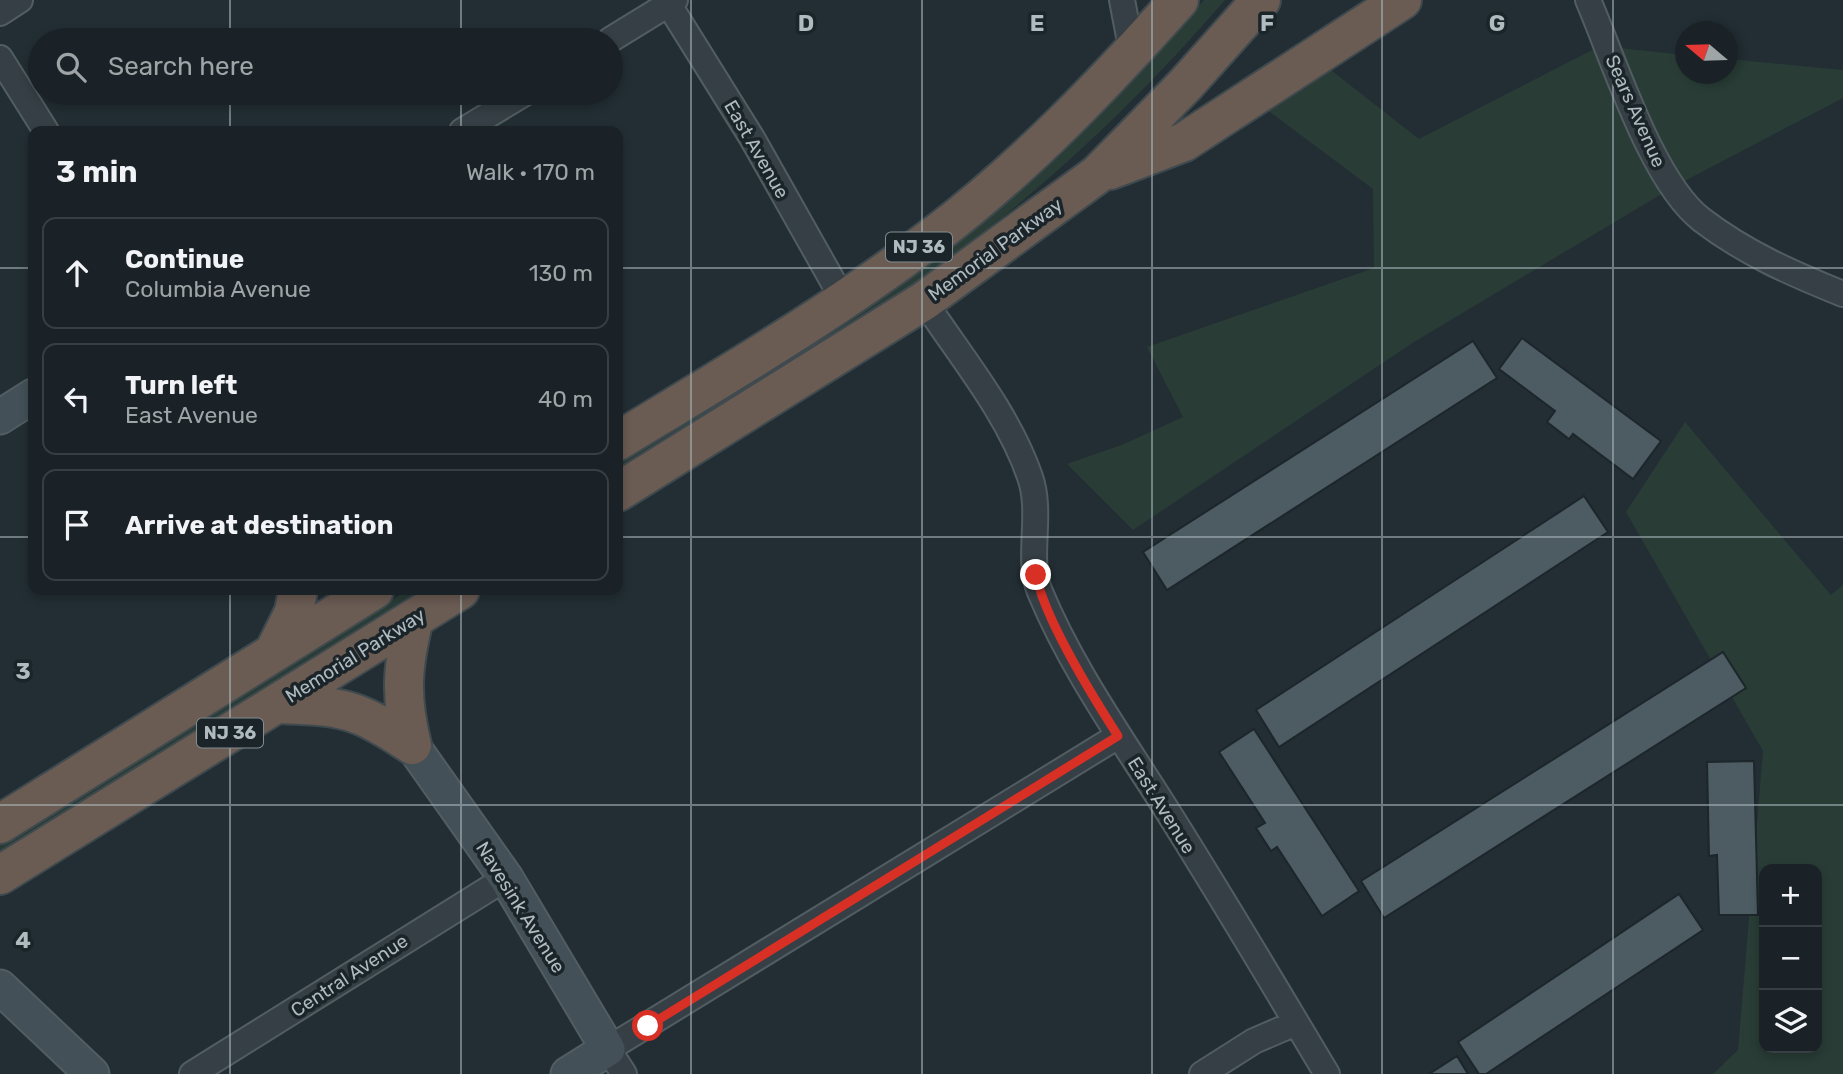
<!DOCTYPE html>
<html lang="en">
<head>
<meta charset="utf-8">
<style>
  body { margin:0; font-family:Rubik,sans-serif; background:#232a2f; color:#f1f3f6 }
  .controls { position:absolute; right:21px; bottom:21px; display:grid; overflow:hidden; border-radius:14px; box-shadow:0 4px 10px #0003 }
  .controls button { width:63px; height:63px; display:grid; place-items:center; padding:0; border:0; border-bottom:2px solid #383f44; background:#1a2227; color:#f1f3f6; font:35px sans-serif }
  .compass { position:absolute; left:1675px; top:21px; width:63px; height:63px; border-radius:50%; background:#1a2227; box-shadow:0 4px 10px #0003; rotate:289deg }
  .stop { position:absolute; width:21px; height:21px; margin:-16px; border:5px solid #d93025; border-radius:50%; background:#fff }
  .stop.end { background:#d93025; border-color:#fff; box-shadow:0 2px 7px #0008 }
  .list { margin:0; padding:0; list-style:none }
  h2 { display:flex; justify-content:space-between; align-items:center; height:91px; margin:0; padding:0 28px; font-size:30px }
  h2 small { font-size:23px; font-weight:400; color:#9fa4a7 }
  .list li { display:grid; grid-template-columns:46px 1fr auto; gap:21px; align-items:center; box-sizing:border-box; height:112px; margin:0 14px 14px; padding:0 14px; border:2px solid #383f44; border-radius:14px }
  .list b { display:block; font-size:26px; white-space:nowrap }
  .list p { margin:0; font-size:23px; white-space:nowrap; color:#9fa4a7 }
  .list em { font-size:23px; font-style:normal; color:#9fa4a7 }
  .icon { flex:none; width:38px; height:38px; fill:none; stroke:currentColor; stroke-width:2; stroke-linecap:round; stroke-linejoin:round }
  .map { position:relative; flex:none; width:1843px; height:1074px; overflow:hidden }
  .search { position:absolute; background:#1a2227; box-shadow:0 4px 10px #0003; left:28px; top:28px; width:595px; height:77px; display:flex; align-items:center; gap:18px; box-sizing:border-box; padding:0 24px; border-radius:38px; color:#9fa4a7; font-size:26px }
  .panel { position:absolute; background:#1a2227; box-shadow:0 4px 10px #0003; left:28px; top:126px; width:595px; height:469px; border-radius:14px }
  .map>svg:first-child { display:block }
  .green { fill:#293c36; fill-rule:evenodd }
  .building { fill:#4d5b62; stroke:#1c262b; stroke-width:2 }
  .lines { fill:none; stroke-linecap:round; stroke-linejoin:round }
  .street-casing { stroke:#525d62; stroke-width:28 }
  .secondary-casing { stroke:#525d62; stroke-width:37 }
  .highway-casing { stroke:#3f4a4f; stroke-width:42 }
  .street { stroke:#353f45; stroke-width:24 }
  .secondary { stroke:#435057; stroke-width:33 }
  .highway { stroke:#6a5b53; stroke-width:38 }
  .route { stroke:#d93025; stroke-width:9 }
  .grid { fill:none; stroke:#afbbc1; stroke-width:2; stroke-opacity:0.55 }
  .labels { text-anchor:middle; stroke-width:7; stroke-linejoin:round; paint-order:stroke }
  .shield { fill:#1a2429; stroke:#828e93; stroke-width:2 }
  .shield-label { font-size:18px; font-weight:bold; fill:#afbbc1 }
  .street-label { font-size:19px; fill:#afbbc1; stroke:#1a2429 }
  .grid-label { font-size:23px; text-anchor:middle; font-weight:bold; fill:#afbbc1; stroke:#1a2429; stroke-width:7; stroke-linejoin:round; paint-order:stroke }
</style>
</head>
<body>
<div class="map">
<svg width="1843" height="1074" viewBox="0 0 1843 1074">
  <rect width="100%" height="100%" fill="#222e34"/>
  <path class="green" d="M1204 0H1225C1147 91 1059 175 964 248 858 329 732 399 618 471V460L1154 55Z
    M1600 46 1685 55 1686 74H1728V59L1843 70V98L1675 186 1414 342 1133 530 1067 464 1124 444 1183 417 1147 347 1374 268 1373 189 1266 109 1327 67 1419 139Z
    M1685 422 1831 595 1843 585V1074H1713L1738 1050 1763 751 1626 512ZM1764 869H1817V1048H1764Z
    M408 590H426L0 854V843Z"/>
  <path class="building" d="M1522 338 1661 441 1633 479 1573 434 1569 439 1547 422 1555 411 1499 369Z
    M1473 341 1497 378 1167 590 1143 552Z
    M1584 496 1608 532 1279 747 1256 710Z
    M1723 652 1746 688 1384 918 1361 881Z
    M1254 729 1359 891 1322 916 1277 847 1271 851 1256 828 1265 823 1219 752Z
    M1754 761 1758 915H1719L1717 855 1709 856 1707 762Z
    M1679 894 1703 930 1486 1074H1479L1458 1042Z
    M1457 1056 1468 1074H1429Z"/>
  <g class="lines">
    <g class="street-casing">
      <path id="street" d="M666 0 752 138 844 301
        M1122 0 1132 52
        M1588 0C1614 60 1652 182 1702 220 1745 253 1793 274 1843 294
        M0 13 20 0
        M610 40 675 0
        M0 58 46 131
        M462 131 525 93
        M924 301C961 357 1008 413 1030 477 1043 514 1026 559 1040 592 1067 657 1107 717 1145 776 1208 873 1267 974 1327 1074
        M192 1074 506 878
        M624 1074 608 1049 1118 736
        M1202 1074 1254 1041 1296 1023"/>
    </g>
    <g class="secondary-casing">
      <path id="secondary" d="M0 417 33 396
        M412 745 506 878 608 1049 568 1074
        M0 987 92 1074"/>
    </g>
    <g class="highway-casing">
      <path id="highway" d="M1110 170 1184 142 1402 0
        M618 441C725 376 834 312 934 236 1025 167 1104 84 1179 0
        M618 492 924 301 1098 174 1186 84 1261 0
        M274 652 294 612 298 590
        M277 704C344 706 356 708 412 745
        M412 745C400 697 402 667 414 619
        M0 824 374 590
        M0 875 460 590"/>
    </g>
    <use href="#street" class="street"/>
    <use href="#secondary" class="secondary"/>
    <use href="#highway" class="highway"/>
  </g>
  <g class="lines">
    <path class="route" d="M648 1026 1118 736C1093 697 1045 619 1036 575"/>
  </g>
  <path class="grid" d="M230 0V40M461 0V40M691 0V1074M922 0V1074M1152 0V1074M1382 0V1074M1613 0V1074M230 93V131M461 93V131M0 268H33M618 268H1843M0 537H33M618 537H1843M230 590V1074M461 590V1074M0 805H1843"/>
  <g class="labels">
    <g class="shield">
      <rect x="886" y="232.5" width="66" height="29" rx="5"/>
      <rect x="197" y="718.5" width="66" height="29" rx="5"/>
    </g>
    <g class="shield-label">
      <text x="919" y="253">NJ 36</text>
      <text x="230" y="739">NJ 36</text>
    </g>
    <g class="street-label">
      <text transform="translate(1636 111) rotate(66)" y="7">Sears Avenue</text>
      <text transform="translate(757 149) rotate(60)" y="7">East Avenue</text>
      <text transform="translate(995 249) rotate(-36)" y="7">Memorial Parkway</text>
      <text transform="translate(355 655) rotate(-32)" y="7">Memorial Parkway</text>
      <text transform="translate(1162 805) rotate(58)" y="7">East Avenue</text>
      <text transform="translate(521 907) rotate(58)" y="7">Navesink Avenue</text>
      <text transform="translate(349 975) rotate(-33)" y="7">Central Avenue</text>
    </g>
  </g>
  <g class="grid-label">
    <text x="806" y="31">D</text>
    <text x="1037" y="31">E</text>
    <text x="1267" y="31">F</text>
    <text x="1497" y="31">G</text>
    <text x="23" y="679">3</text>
    <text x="23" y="948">4</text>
  </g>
</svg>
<div class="controls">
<button>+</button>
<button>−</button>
<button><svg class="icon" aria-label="layers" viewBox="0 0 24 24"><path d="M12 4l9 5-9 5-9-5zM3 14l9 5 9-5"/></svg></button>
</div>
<svg class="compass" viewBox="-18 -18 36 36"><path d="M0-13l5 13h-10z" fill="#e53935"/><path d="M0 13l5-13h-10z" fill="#9fa4a7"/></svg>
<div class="stop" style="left:648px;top:1026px"></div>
<div class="stop end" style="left:1036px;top:575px"></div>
<div class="search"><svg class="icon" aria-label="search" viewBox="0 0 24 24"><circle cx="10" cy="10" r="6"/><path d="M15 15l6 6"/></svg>Search here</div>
<section class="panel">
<h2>3 min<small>Walk · 170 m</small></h2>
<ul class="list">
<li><svg class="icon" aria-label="ahead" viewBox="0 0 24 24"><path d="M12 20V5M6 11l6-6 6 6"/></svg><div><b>Continue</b><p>Columbia Avenue</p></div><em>130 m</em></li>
<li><svg class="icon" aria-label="left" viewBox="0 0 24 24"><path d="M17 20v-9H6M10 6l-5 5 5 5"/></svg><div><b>Turn left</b><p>East Avenue</p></div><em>40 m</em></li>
<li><svg class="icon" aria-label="arrive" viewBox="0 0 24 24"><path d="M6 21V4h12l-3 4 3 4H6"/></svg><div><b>Arrive at destination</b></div></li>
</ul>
</section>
</div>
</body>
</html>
